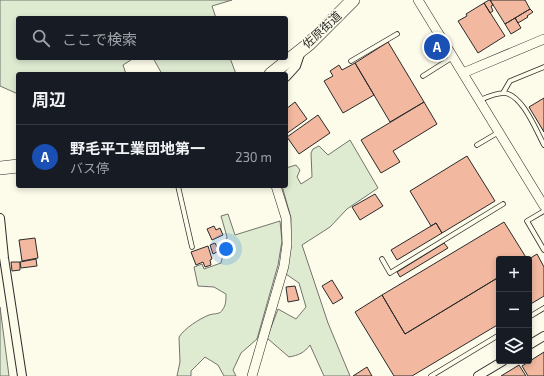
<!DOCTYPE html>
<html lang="ja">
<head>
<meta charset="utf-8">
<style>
  body { margin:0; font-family:"Exo 2","Noto Sans JP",sans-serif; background:#242831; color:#f1f3f6 }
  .controls { position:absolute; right:12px; bottom:12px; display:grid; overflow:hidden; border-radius:4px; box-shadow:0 2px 6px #0003 }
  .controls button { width:36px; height:36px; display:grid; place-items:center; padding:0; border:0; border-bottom:1px solid #363941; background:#171b24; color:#f1f3f6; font:20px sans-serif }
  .you { position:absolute; left:226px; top:249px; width:14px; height:14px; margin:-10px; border:3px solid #fff; border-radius:50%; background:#1a73e8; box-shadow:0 0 0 6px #1a73e833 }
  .badge { display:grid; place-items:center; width:26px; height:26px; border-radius:50%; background:#db2777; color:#fff; font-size:13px; font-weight:700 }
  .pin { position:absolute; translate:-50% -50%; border:2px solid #fff; box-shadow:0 1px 4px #0006 }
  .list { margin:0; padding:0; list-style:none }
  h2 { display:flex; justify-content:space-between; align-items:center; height:52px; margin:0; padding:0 16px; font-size:17px }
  h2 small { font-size:13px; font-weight:400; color:#9ea1a6 }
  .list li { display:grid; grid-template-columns:26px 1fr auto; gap:12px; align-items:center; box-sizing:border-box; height:64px; padding:0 16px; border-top:1px solid #363941 }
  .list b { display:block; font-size:15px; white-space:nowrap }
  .list p { margin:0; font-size:13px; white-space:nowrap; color:#9ea1a6 }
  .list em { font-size:13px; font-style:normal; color:#9ea1a6 }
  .icon { flex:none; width:22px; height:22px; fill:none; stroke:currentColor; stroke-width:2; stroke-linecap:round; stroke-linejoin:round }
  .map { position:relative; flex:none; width:544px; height:376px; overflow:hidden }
  .search { position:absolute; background:#171b24; box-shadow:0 2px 6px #0003; left:16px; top:16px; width:272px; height:44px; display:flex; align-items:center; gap:10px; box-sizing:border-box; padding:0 14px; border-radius:4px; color:#9ea1a6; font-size:15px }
  .panel { position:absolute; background:#171b24; box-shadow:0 2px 6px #0003; left:16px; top:72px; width:272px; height:116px; border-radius:4px }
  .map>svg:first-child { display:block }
  .green { fill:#deebd1; stroke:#74746e }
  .building { fill:#f2b8a0; stroke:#2b2b2b }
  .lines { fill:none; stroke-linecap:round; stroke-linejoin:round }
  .service-casing { stroke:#2b2b2b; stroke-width:5.5 }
  .minor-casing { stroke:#2b2b2b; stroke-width:10 }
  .tertiary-casing { stroke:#2b2b2b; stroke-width:10 }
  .trunk-casing { stroke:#2b2b2b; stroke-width:14 }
  .service { stroke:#fdfbea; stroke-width:4 }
  .minor { stroke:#fdfbea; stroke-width:8 }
  .tertiary { stroke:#fdfbea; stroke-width:9 }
  .trunk { stroke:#fdfbea; stroke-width:13 }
  .labels { text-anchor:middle; stroke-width:3; stroke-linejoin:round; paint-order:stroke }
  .street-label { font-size:12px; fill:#2b2b2b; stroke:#fdfbea }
</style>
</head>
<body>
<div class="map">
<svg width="544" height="376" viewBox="0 0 544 376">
  <rect width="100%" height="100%" fill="#fdfbea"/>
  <path class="green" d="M0 0H232L212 6 216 18H18V58H134L123 65 126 74H18V94L0 86Z
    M153 58H230L236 74H202L201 73 198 74H162Z
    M350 140 378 188 347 209 330 227 302 245 328 323 350 376H324L310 345C304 353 299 355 289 357L267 338 278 309 296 319 306 307 299 283 286 274 290 249 291 218 282 186H286V168L296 165 300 170 297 177 301 184 312 177 311 153 313 149 319 146 328 155Z
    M228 214 235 235 280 221 282 241 278 265 257 339 241 353 233 370 236 376H224L218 365 205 357 191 371V376H177L180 362 179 337C185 328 199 319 209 315 215 313 220 315 223 309 226 305 226 299 226 294L214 287 198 286 194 267 202 264 204 269 221 263 227 237 221 216Z
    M0 307 9 376H0Z"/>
  <path class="building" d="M489 0H490L493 5 491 6 493 11 490 13 484 3Z
    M490 0H525L530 9 505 24Z
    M484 3 505 36 478 53 458 21 467 16 466 14Z
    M530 9 533 12 527 16 528 17 518 23 515 18Z
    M515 18 521 28 511 34 505 24Z
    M388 42 424 102 390 122 355 63Z
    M355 63 374 95 343 113 324 81 333 76 330 71 339 65 342 70Z
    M544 98V132L529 107Z
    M295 102 307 119 286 134V109Z
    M424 102 437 124 393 151 400 162 381 173 361 140Z
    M318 115 330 133 299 154 287 137Z
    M467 156 495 201 442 233 436 223 431 226 410 191Z
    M375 194 383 206 360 220 352 207Z
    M504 222 527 259H499V277L405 334 382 295Z
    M436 223 442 233 397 260 391 250Z
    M214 226 216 230 220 228 223 235 212 240 207 229Z
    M35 238 38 258 22 261 19 240Z
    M215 243 219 251 213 254 210 245Z
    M444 243 448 248 400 277 397 272Z
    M208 246 212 259 210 260 211 265 205 267 203 262 196 265 191 252Z
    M537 254 544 267V296L529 305V259Z
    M36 259 37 266 21 268 20 262Z
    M11 262H20V270L12 271Z
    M499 277V324L412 376H394L355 312 382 295 405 334Z
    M332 280 343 298 333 304 322 286Z
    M295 286 299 300 288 302 286 287Z
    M544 352V376H528L522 366Z
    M519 365 526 376H501Z
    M367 367 372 376H353Z"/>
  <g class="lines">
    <g class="service-casing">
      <path id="service" d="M351 61 397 34
        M423 76 453 57
        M503 93 510 81 544 67
        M480 100C487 97 496 93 504 93 522 94 536 130 544 145
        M477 145 499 132
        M178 186 192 247
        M544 211 527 221 544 250
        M382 259 390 273 503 204
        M529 317 544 308
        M431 376 499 335"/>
    </g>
    <g class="minor-casing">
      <path id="minor" d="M286 77 296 66 301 51
        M0 218 4 258 22 376
        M529 345 544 336
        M478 376 503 361"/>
    </g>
    <g class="tertiary-casing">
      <path id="tertiary" d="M418 0 544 206
        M463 73 544 39
        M252 376 284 266 287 244 286 218 276 186"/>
    </g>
    <g class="trunk-casing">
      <path id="trunk" d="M271 74 309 44 353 0
        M0 168 18 166"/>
    </g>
    <use href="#service" class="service"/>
    <use href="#minor" class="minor"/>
    <use href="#tertiary" class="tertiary"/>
    <use href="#trunk" class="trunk"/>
  </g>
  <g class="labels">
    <g class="street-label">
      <text transform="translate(322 30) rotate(-43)" y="4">佐原街道</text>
    </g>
  </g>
</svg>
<div class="controls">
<button>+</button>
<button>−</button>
<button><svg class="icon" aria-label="layers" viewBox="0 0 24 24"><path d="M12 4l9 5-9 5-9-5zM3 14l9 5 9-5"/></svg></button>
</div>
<div class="you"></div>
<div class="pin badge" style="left:437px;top:47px;background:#1a4fb4">A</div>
<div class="search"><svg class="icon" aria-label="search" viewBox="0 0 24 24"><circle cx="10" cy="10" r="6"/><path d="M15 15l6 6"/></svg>ここで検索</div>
<section class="panel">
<h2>周辺<small></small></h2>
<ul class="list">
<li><span class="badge" style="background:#1a4fb4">A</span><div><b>野毛平工業団地第一</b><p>バス停</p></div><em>230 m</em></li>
</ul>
</section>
</div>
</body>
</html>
